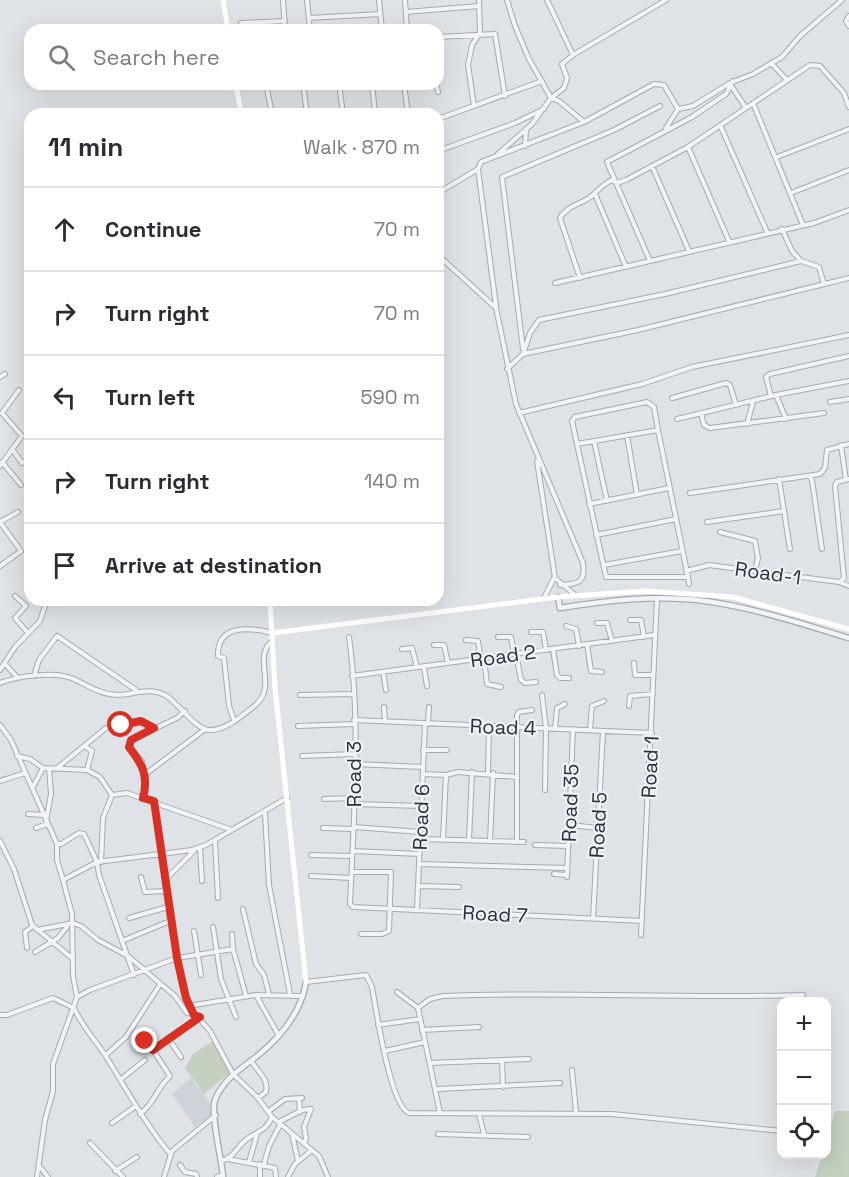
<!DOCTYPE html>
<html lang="en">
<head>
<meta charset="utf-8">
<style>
  body { margin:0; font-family:"Space Grotesk",sans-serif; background:#f7f7f7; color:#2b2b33 }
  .controls { position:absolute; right:18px; bottom:18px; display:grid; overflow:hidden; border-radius:12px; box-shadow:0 6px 24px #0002 }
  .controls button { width:54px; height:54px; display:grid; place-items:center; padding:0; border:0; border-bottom:2px solid #e1e1e2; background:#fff; color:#2b2b33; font:30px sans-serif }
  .stop { position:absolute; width:18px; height:18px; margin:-14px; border:4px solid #d93025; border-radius:50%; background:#fff }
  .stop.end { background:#d93025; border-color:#fff; box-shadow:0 2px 6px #0008 }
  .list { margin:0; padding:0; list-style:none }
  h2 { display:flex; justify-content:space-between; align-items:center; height:78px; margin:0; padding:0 24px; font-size:26px }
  h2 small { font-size:20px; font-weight:400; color:#7c7c81 }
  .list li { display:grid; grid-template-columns:39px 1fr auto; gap:18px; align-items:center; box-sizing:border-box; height:84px; padding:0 24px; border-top:2px solid #e1e1e2 }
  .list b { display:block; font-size:22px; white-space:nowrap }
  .list em { font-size:20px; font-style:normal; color:#7c7c81 }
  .icon { flex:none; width:33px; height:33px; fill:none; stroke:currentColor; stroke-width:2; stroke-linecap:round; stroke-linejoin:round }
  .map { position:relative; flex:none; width:849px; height:1177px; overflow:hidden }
  .search { position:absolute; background:#fff; box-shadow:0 6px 24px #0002; left:24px; top:24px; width:420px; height:66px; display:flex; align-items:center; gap:15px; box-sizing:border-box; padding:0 21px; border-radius:18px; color:#7c7c81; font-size:22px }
  .panel { position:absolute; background:#fff; box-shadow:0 6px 24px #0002; left:24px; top:108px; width:420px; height:498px; border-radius:18px }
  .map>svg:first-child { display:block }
  .built { fill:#ced2d9 }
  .green { fill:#c5d0c1 }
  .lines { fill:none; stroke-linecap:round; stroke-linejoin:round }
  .minor-casing { stroke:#a5aab1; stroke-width:6 }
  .tertiary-casing { stroke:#a5aab1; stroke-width:7 }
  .minor { stroke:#f2f3f6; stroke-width:4 }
  .tertiary { stroke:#f2f3f6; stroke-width:4.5 }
  .secondary { stroke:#fff; stroke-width:5 }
  .route { stroke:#d93025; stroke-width:8 }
  .labels { text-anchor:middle; stroke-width:4.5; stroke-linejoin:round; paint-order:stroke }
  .street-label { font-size:20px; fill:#2a313d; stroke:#eff1f5 }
</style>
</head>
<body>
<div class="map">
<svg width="849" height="1177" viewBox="0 0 849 1177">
  <rect width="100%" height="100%" fill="#dfe3e7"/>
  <path class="built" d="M191 1078 210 1103 214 1114 195 1127 172 1094Z"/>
  <path class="green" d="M213 1041 230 1073 204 1094 185 1068 193 1054Z
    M835 1111H849V1177H815L822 1155 826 1154 827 1138Z"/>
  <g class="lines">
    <g class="minor-casing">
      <path id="minor" d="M283 0 285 30
        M307 0 310 30
        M379 0 382 30
        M405 0 407 30
        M507 0 515 26 529 59 551 98 559 101 584 122
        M406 12 479 6
        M849 16 846 21 849 26
        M309 18 380 14
        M241 23 285 21
        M438 37 495 34 505 96
        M573 55 666 0
        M771 63 787 80
        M266 84 272 114
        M303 84 307 114
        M339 84 343 114
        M372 84 375 113
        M404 84 408 114
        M436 84 438 92
        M732 87 746 108
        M753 103 803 225
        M474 106 468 65 472 45 480 33 479 0
        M678 109 693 106 730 83 753 74 782 57 800 36 842 0
        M438 119 542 81
        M721 127 767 232
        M666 128 678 109
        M525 146 526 130
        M688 147 729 241
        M438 151 515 123 544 109
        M498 154 532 124 551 98 564 88 567 78 562 64 573 55 547 0
        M777 157 849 129
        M652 166 689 251
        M438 193 478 169
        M791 193 849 170
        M595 194 626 267
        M782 229 792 251 801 261
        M438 255 496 308 516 404 583 563C586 583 578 584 560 585
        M650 261 607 162 692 117 726 94 733 81
        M580 278 560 218C567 205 583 204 593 195 599 189 603 184 612 180L617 183 626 180 688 147 810 65 820 66 844 93 849 107
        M555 283 814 223 849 210
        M496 306 478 169 481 162 584 122 654 84 664 85 678 109
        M523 349 502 177 614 130 660 106
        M523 354 638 330 849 278
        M507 369 523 354 530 333 539 320 665 294 801 261 819 267 824 284
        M0 377 5 374
        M776 395 786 419
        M771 396 766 377 770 374 849 356
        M672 398 726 383 730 385 736 405
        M830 402 849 399
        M519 413 642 384 692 367 849 335
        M701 413 704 425 710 428 824 413
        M677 419 776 395 849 381
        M747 424 753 402
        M627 435 637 495
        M594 441 607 501
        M577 444 658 430
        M841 445 846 480
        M12 449 22 463 30 458
        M537 461 555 578 575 595
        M2 462 21 485
        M0 466 22 436 2 413 19 390
        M809 476 812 480 822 549
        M779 479 790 549
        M690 493 820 474 825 468 827 450 849 444
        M589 504 669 488
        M707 522 784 511
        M720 532 755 541 758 558 755 571
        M596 535 676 519
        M604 565 682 551
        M0 566 21 551 0 522 18 512
        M686 571 709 565 839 582 849 586
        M688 577H606L572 421 575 417 647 402 654 407 658 430 688 577 689 584
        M840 582 844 578 835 486 837 482 849 479
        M15 596 26 606 15 618 28 633
        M544 598 554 578
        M630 620H641L644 637
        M597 623H607L612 641
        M566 626 576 629 579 646
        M531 632H543L546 650
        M349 637C361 724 354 816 350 904L353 907 642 921
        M498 637H511L514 654
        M466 640 478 641 481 659
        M587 644 591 671 602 672
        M434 645H444L448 663
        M402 649 412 648 417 667
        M553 649 557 675 560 678H569
        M516 654 521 680 525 683 536 682
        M484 658 487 684 501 687
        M634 663 635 675H653
        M5 664 17 677
        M424 667 427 686
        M0 670 15 647 40 621 47 600
        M383 672 386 690
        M34 676 39 660 57 636 136 690
        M352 676 654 635
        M0 683C18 676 58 670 76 680 90 687 102 695 119 695 135 694 152 686 168 697 178 704 197 730 209 730 225 731 242 716 253 707 280 687 251 659 272 641
        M300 695 353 694
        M542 695 546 728
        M629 706 630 696 653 694
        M384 707 385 722
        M234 720 229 706 224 658 218 656C217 624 249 627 272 633
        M354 720 652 733
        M428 724 429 707
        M0 725 11 740 57 844V860L63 880
        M298 726 354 724
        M555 729 557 708 565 704
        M590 730 592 706 604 701
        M84 746 92 751 87 770
        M423 750H447
        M17 756 30 759 43 768 87 770 100 777 112 795 127 793 232 830
        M302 756 354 754
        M354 764 423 767
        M56 769 106 728 141 721 155 727
        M488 773 489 726
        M423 774 446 775 443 839
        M446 775 458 772 517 777V842
        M143 776 204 730
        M517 777V715L519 712 532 710
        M0 781 25 773
        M33 787 43 768
        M545 790 546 728
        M143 798 145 785 142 761 129 747 131 740 177 718 185 711
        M324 799 354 798
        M154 801 170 921 188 1006 210 1031 233 1074 258 1098
        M354 804 421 806
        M265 813 269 885 290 994
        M28 814 43 815
        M46 821 51 794 49 768
        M570 825 598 828
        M354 827 420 832
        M36 828 47 824
        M323 828 354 829
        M420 839 524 842
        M469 840 472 772
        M0 841 14 869 32 925 73 959
        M215 841 218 898
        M490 841 493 773
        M57 844H61L79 833 84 834 97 862 99 875 134 975
        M535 845 568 846
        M200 848 202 881
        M353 851 420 854
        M311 855 352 856
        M101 862 103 818 112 795
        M419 864 567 868
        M352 872H391L389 931 382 934H361
        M554 874 567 875
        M311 876 351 878
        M141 877 145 892 166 891
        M567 877 573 729
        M165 886 169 876 194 851
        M418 886 459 887
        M243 909 256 964 264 975 269 994
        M417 910 425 724
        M129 918 168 907
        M593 919 603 731
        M213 927 221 979 236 1017
        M37 930 73 923 81 926 98 940 128 956 175 996 187 1013 193 1014
        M194 931 201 975
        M232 934 233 949 246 996
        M641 935 657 599
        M122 941 170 921
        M27 948 25 932 33 926
        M35 952 58 938 67 927
        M306 982 366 975 372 987C376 1009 390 1106 409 1113L612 1114 782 1131
        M397 992 418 1008 440 1113
        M256 995 279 1036
        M77 997 90 990 177 958 233 949
        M188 1006 256 995 303 996
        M418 1008 430 999 443 996C563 991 683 999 803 995
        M0 1015H7L53 998 74 1008C84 1030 95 1039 107 1058 128 1092 146 1125 171 1155
        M378 1025 420 1019
        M422 1030 479 1027
        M168 1038 181 1057
        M153 1050 200 1017
        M385 1051 425 1042
        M106 1055 126 1037 159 986
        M251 1060C257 1072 269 1078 266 1092L258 1098 272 1117 319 1156 328 1177
        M502 1060 503 1087
        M430 1063 529 1059
        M572 1070 576 1112
        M120 1080 145 1060
        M438 1089 560 1083
        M299 1100 300 1112
        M269 1111 285 1099 302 1098
        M140 1114C156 1102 155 1090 170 1076L153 1050 141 1038
        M479 1114 484 1134
        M112 1123 136 1106
        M292 1134 298 1161
        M438 1134 528 1137
        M90 1143 123 1177
        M304 1143 306 1139 304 1127 311 1109
        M228 1159 275 1168
        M221 1161C234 1158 237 1146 247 1139 258 1131 266 1131 272 1117
        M249 1162 257 1134
        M264 1164 269 1146 280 1125 279 1122 302 1110 311 1109
        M180 1165 185 1172 196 1174 197 1177
        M40 1167 48 1177
        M275 1168 276 1177
        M115 1171 137 1157
        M37 1177 45 1120 53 1091V1064L77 997 73 976 72 914 63 880 97 862 192 850 206 845 287 798
        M164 1177 172 1151 216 1115
        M217 1177 223 1175
        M260 1177V1164
        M288 1177 295 1164 312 1150"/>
    </g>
    <g class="tertiary-casing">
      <path id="tertiary" d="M558 597 560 608C604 601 652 595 697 600 749 606 799 623 849 638
        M223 1177C222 1160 210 1114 215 1100 222 1081 241 1068 256 1057 280 1038 301 1013 306 982"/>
    </g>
    <use href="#minor" class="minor"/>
    <use href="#tertiary" class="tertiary"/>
    <path class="secondary" d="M223 0 228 30
      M236 84 241 114
      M270 600 275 687 306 982
      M272 633 558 597 645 591 733 597 849 629"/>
  </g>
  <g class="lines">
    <path class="route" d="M121 725 141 721 154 728 131 740 129 747C142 764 149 775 143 798L154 801 177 958 186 998 194 1015 200 1017 153 1050 145 1041"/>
  </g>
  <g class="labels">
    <g class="street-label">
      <text transform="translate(768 573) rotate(8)" y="7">Road-1</text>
      <text transform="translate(503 656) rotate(-8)" y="7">Road 2</text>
      <text transform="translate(503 727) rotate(2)" y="7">Road 4</text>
      <text transform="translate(650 767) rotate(-87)" y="7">Road 1</text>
      <text transform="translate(354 774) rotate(-90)" y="7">Road 3</text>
      <text transform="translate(570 803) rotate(-88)" y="7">Road 35</text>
      <text transform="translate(421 817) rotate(-88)" y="7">Road 6</text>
      <text transform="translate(598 825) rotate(-87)" y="7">Road 5</text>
      <text transform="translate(495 914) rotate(3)" y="7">Road 7</text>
    </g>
  </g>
</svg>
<div class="controls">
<button>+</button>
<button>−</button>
<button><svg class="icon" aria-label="locate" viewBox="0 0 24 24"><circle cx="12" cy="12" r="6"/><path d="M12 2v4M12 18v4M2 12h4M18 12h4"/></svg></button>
</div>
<div class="stop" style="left:121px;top:725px"></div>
<div class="stop end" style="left:145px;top:1041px"></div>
<div class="search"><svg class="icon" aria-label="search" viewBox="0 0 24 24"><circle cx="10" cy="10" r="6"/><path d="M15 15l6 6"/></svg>Search here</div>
<section class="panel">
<h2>11 min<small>Walk · 870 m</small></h2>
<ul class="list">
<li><svg class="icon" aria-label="ahead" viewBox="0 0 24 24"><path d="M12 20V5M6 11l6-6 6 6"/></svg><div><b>Continue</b></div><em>70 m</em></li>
<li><svg class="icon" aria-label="right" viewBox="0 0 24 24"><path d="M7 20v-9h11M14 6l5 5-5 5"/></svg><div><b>Turn right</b></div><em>70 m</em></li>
<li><svg class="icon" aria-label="left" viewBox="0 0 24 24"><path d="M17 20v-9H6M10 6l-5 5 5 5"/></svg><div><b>Turn left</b></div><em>590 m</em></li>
<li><svg class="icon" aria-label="right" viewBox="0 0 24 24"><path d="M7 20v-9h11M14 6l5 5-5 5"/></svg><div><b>Turn right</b></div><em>140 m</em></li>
<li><svg class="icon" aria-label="arrive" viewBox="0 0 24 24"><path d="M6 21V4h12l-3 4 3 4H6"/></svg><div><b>Arrive at destination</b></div></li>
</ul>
</section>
</div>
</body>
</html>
